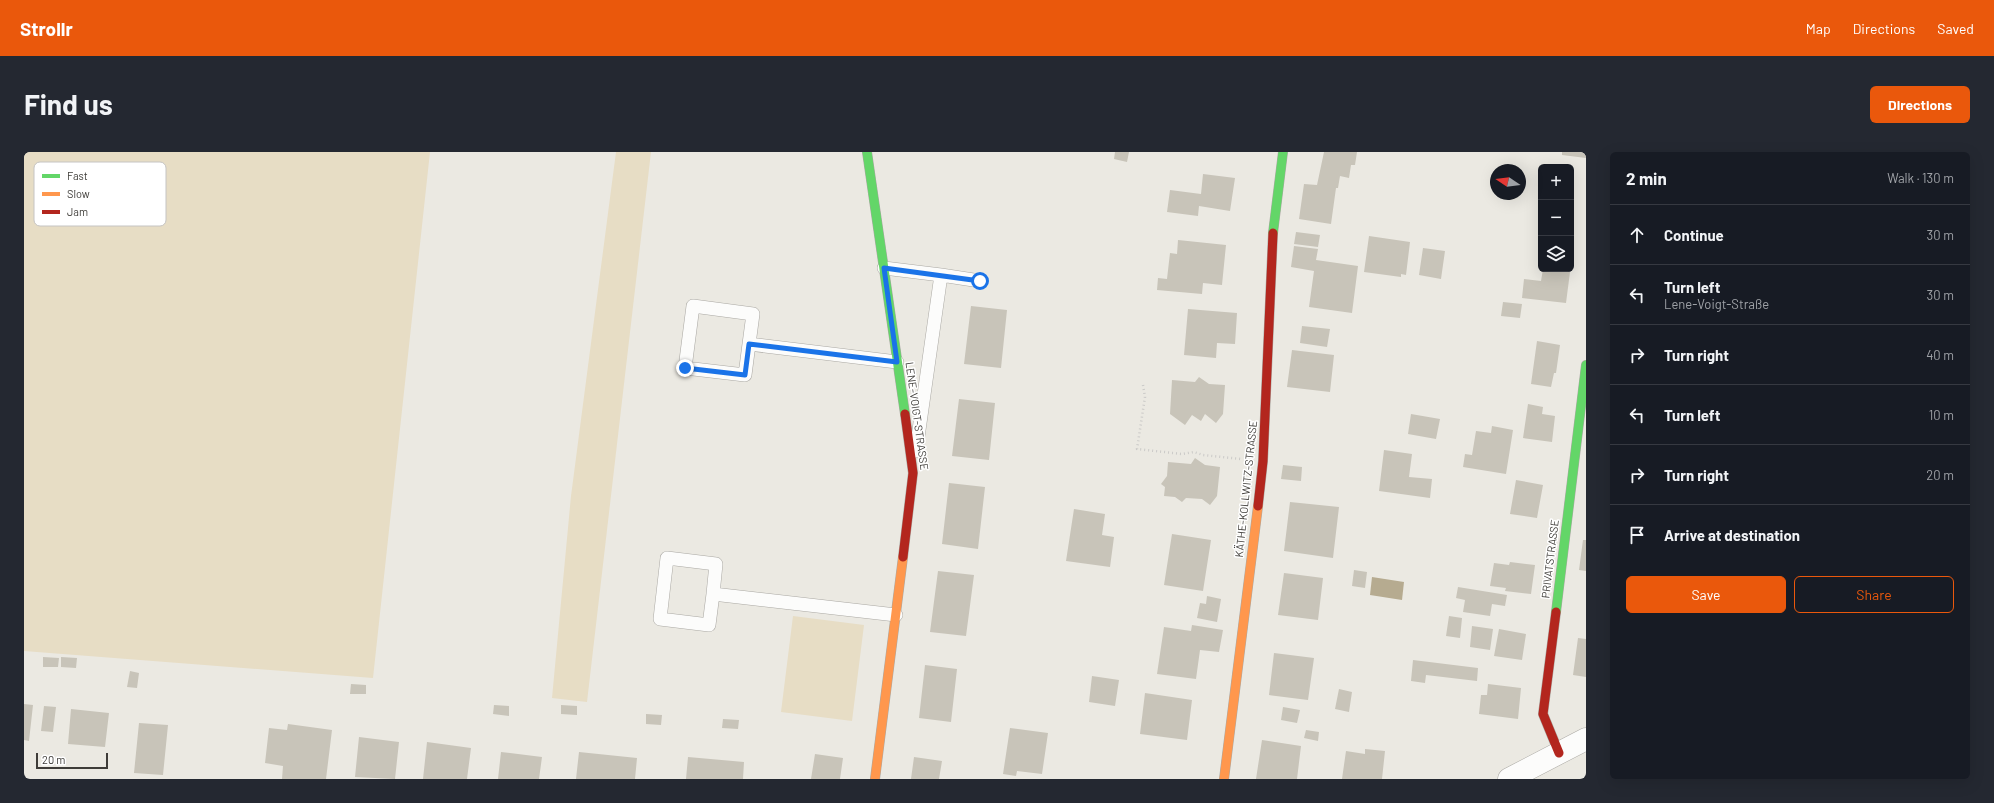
<!DOCTYPE html>
<html lang="en">
<head>
<meta charset="utf-8">
<style>
  body { margin:0; font-family:Barlow,sans-serif; background:#242831; color:#f1f3f6 }
  .controls { position:absolute; right:12px; top:12px; display:grid; overflow:hidden; border-radius:6px; box-shadow:0 4px 16px #0002 }
  .controls button { width:36px; height:36px; display:grid; place-items:center; padding:0; border:0; border-bottom:1px solid #363941; background:#171b24; color:#f1f3f6; font:20px sans-serif }
  .compass { position:absolute; left:1466px; top:12px; width:36px; height:36px; border-radius:50%; background:#171b24; box-shadow:0 4px 16px #0002; rotate:283deg }
  .scale { position:absolute; left:12px; bottom:10px; width:72px; box-sizing:border-box; padding-left:4px; border:2px solid #3e3c38; border-top:0; font-size:11px; line-height:14px; white-space:nowrap; color:#3e3c38; -webkit-text-stroke:3px #fff; paint-order:stroke }
  .stop { position:absolute; width:12px; height:12px; margin:-9px; border:3px solid #1a73e8; border-radius:50%; background:#fff }
  .stop.end { background:#1a73e8; border-color:#fff; box-shadow:0 1px 4px #0008 }
  .list { margin:0; padding:0; list-style:none }
  h2 { display:flex; justify-content:space-between; align-items:center; height:52px; margin:0; padding:0 16px; font-size:17px }
  h2 small { font-size:13px; font-weight:400; color:#9ea1a6 }
  .list li { display:grid; grid-template-columns:26px 1fr auto; gap:12px; align-items:center; box-sizing:border-box; height:60px; padding:0 16px; border-top:1px solid #363941 }
  .list b { display:block; font-size:15px; white-space:nowrap }
  .list p { margin:0; font-size:13px; white-space:nowrap; color:#9ea1a6 }
  .list em { font-size:13px; font-style:normal; color:#9ea1a6 }
  .actions { display:flex; gap:8px; padding:12px 16px }
  .actions a { flex:1; padding:9px 0; border:1px solid #ea580c; border-radius:6px; text-align:center; font-size:14px; color:#ea580c }
  .actions .main { background:#ea580c; color:#fff }
  .icon { flex:none; width:22px; height:22px; fill:none; stroke:currentColor; stroke-width:2; stroke-linecap:round; stroke-linejoin:round }
  .map { position:relative; flex:none; width:1562px; height:627px; overflow:hidden; border-radius:6px }
  header { display:flex; align-items:center; gap:24px; box-sizing:border-box; height:56px; padding:0 20px; background:#ea580c; color:#fff }
  header strong { font-size:19px }
  nav { display:flex; gap:22px; margin-inline-start:auto; font-size:14px }
  .intro { display:flex; align-items:center; justify-content:space-between; box-sizing:border-box; height:96px; padding:0 24px }
  h1 { margin:0; font-size:28px }
  .button { padding:10px 18px; border-radius:6px; background:#ea580c; color:#fff; font-size:14px; font-weight:700 }
  main { display:flex; gap:24px; padding:0 24px }
  aside { flex:1; background:#171b24; border-radius:6px; box-shadow:0 4px 16px #0002 }
  .map>svg:first-child { display:block }
  .green { fill:#e7ddc5 }
  .water { fill:#b6ab90 }
  .building { fill:#c8c4b9 }
  .lines { fill:none; stroke-linecap:round; stroke-linejoin:round }
  .lane-casing { stroke:#aaa8a3; stroke-width:14 }
  .street-casing { stroke:#aaa8a3; stroke-width:23 }
  .fast-casing { stroke:#aaa8a3; stroke-width:10 }
  .slow-casing { stroke:#aaa8a3; stroke-width:10 }
  .jam-casing { stroke:#aaa8a3; stroke-width:10 }
  .path { stroke:#cbcac8; stroke-width:2.5; stroke-dasharray:1 3; stroke-linecap:butt }
  .lane { stroke:#fcfcfb; stroke-width:13 }
  .street { stroke:#fcfcfb; stroke-width:22 }
  .fast { stroke:#63d668; stroke-width:9 }
  .slow { stroke:#ff974d; stroke-width:9 }
  .jam { stroke:#b3261e; stroke-width:9 }
  .route { stroke:#1a73e8; stroke-width:5 }
  .labels { text-anchor:middle; stroke-width:3; stroke-linejoin:round; paint-order:stroke }
  .street-label { font-size:11px; fill:#3e3c38; stroke:#fff }
  .key { fill:#fff; stroke:#c5c4c3; stroke-width:1 }
  .key-label { font-size:11px; fill:#3e3c38 }
</style>
</head>
<body>
<header>
<strong>Strollr</strong>
<nav><a>Map</a><a>Directions</a><a>Saved</a></nav>
</header>
<div class="intro"><h1>Find us</h1><a class="button">Directions</a></div>
<main>
<div class="map">
<svg width="1562" height="627" viewBox="0 0 1562 627">
  <rect width="100%" height="100%" fill="#ebe9e2"/>
  <path class="green" d="M0 0H406L349 526 0 499Z
    M592 0H627L563 550 528 546 547 344Z
    M769 464 840 473 828 569 757 560Z"/>
  <path class="water" d="M1348 425 1380 430 1378 448 1346 443Z"/>
  <path class="building" d="M1091 0H1105L1103 10 1090 7Z
    M1300 0H1333L1331 13H1327L1325 26 1316 24 1314 36H1312L1307 72 1275 67 1280 32 1293 33Z
    M1538 0H1562V6L1538 3Z
    M1179 22 1211 26 1206 59 1175 54 1174 64 1143 60 1146 38 1177 42Z
    M1272 80 1296 83 1294 95 1270 92Z
    M1345 84 1386 90 1382 123 1377 122V125L1340 120Z
    M1154 88 1202 93 1198 133 1179 131 1178 142 1133 138 1134 126 1143 127 1146 101 1153 102Z
    M1270 94 1294 97 1292 108 1334 114 1328 161 1285 155 1290 119 1267 115Z
    M1399 96 1421 99 1417 127 1395 123Z
    M1519 117 1546 120 1542 151 1498 146 1500 127 1517 129Z
    M1479 150 1498 152 1496 166 1477 164Z
    M947 154 983 158 977 216 940 212Z
    M1164 157 1213 161 1211 192 1193 191 1192 206 1160 203Z
    M1278 174 1306 177 1303 195 1276 191Z
    M1513 189 1536 193 1532 221H1530L1527 235 1507 232Z
    M1268 198 1310 203 1306 240 1263 235Z
    M1175 225 1185 232 1201 233 1199 262 1192 271 1181 262 1177 269 1168 263 1161 273 1146 262 1148 228 1171 230Z
    M935 247 971 251 965 308 928 304Z
    M1504 252 1519 255 1518 262 1531 264 1528 290 1499 286Z
    M1387 262 1416 267 1412 287 1384 282Z
    M1468 274 1489 278 1482 322 1439 315 1441 302 1448 303 1452 279 1467 281Z
    M1360 298 1388 302 1385 325 1408 327 1406 346 1355 339Z
    M1171 306 1181 313 1196 315 1193 344 1186 353 1178 347 1162 346 1158 350 1151 345 1140 344 1141 335 1137 332 1143 324 1144 310 1167 312Z
    M1259 313 1278 315 1277 329 1257 327Z
    M1492 328 1519 333 1513 366 1486 362Z
    M925 331 961 335 954 397 918 392Z
    M1266 350 1315 355 1309 406 1260 399Z
    M1050 357 1081 362 1078 383 1090 385 1086 415 1042 409Z
    M1148 382 1187 388 1179 439 1140 433Z
    M1559 388H1562V419L1555 418Z
    M1486 410 1511 413 1507 442 1481 439 1482 436 1466 434 1470 411 1485 413Z
    M1330 418 1343 420 1341 436 1328 434Z
    M914 419 950 423 942 484 906 480Z
    M1260 421 1299 426 1294 468 1254 463Z
    M1434 435 1483 443 1481 454 1468 452 1466 464 1439 460 1441 448 1432 446Z
    M1183 444 1197 447 1193 470 1173 466 1176 451 1182 452Z
    M1425 464 1438 466 1436 486 1422 484Z
    M1168 473 1199 478 1195 500 1176 498 1172 527 1133 522 1140 475 1167 479Z
    M1448 474 1469 477 1466 498 1446 495Z
    M1475 477 1502 482 1498 508 1470 504Z
    M1554 486 1562 487V525L1549 523Z
    M1250 501 1290 506 1284 548 1245 543Z
    M19 505 35 506 34 515H19Z
    M37 505 53 506 52 516 37 515Z
    M1389 508 1454 516 1453 529 1402 523 1401 531 1387 529Z
    M901 513 933 517 927 570 895 566Z
    M106 519 115 521 113 536 103 535Z
    M1068 524 1095 528 1091 554 1065 550Z
    M327 532 342 533V542H326Z
    M1464 532 1497 536 1494 567 1455 562 1457 543H1463Z
    M1315 537 1328 540 1325 560 1311 557Z
    M1121 541 1168 548 1163 588 1116 582Z
    M0 552 9 553 5 589 0 588Z
    M470 553 485 554V564L469 562Z
    M537 553 553 554V563L537 562Z
    M20 554 32 555 29 580 17 579Z
    M1259 555 1276 558 1273 571 1257 568Z
    M47 557 85 561 81 595 44 592Z
    M622 562 638 563 637 573 622 572Z
    M699 567 715 568 714 577 698 576Z
    M115 571 144 573 139 623 110 621Z
    M264 572 308 578 302 627H258L259 614 241 611 245 576 263 578Z
    M986 576 1024 581 1018 622 993 619 992 624 979 622Z
    M1282 578 1295 580 1294 589 1280 586Z
    M335 585 375 590 371 627 331 625Z
    M1238 588 1277 594 1273 627H1232Z
    M403 590 447 596 443 627H399Z
    M1341 597 1361 599 1358 627H1318L1322 599 1341 602Z
    M477 600 518 605 515 627H474Z
    M555 600 613 606 611 627H552Z
    M791 602 819 606 816 627H787Z
    M664 605 720 610 719 627H662Z
    M890 605 918 609 915 627H887Z"/>
  <g class="lines">
    <g class="lane-casing">
      <path id="lane" d="M860 116 917 123 892 299
        M917 123 956 129
        M725 192 721 223 661 216 669 154 729 162 725 192 873 210
        M689 442 685 473 636 467 643 406 692 412 689 442 872 463"/>
    </g>
    <g class="street-casing">
      <path id="street" d="M1485 627 1562 587"/>
    </g>
    <g class="fast-casing">
      <path id="fast" d="M843 0 881 262
        M1249 81 1259 0
        M1532 460 1562 213"/>
    </g>
    <g class="slow-casing">
      <path id="slow" d="M851 627 879 405
        M1200 627 1234 354"/>
    </g>
    <g class="jam-casing">
      <path id="jam" d="M1234 354 1239 309 1249 81
        M879 405 889 321 881 262
        M1532 460 1519 562 1535 601"/>
    </g>
    <path class="path" d="M1119 233 1121 245 1113 297 1158 302 1170 300 1179 303 1217 307"/>
    <use href="#lane" class="lane"/>
    <use href="#street" class="street"/>
    <use href="#fast" class="fast"/>
    <use href="#slow" class="slow"/>
    <use href="#jam" class="jam"/>
  </g>
  <g class="lines">
    <path class="route" d="M661 216 721 223 725 192 873 210 860 116 956 129"/>
  </g>
  <g class="labels">
    <g class="street-label">
      <text transform="translate(893 264) rotate(82)" y="4">LENE-VOIGT-STRASSE</text>
      <text transform="translate(1222 337) rotate(-84)" y="4">KÄTHE-KOLLWITZ-STRASSE</text>
      <text transform="translate(1526 407) rotate(-83)" y="4">PRIVATSTRASSE</text>
    </g>
  </g>
  <rect x="10" y="10" width="132" height="64" rx="6" class="key"/>
  <rect x="18" y="22" width="18" height="4" fill="#63d668"/>
  <rect x="18" y="40" width="18" height="4" fill="#ff974d"/>
  <rect x="18" y="58" width="18" height="4" fill="#b3261e"/>
  <g class="key-label">
    <text x="43" y="28">Fast</text>
    <text x="43" y="46">Slow</text>
    <text x="43" y="64">Jam</text>
  </g>
</svg>
<div class="controls">
<button>+</button>
<button>−</button>
<button><svg class="icon" aria-label="layers" viewBox="0 0 24 24"><path d="M12 4l9 5-9 5-9-5zM3 14l9 5 9-5"/></svg></button>
</div>
<svg class="compass" viewBox="-18 -18 36 36"><path d="M0-13l5 13h-10z" fill="#e53935"/><path d="M0 13l5-13h-10z" fill="#9ea1a6"/></svg>
<div class="scale">20 m</div>
<div class="stop" style="left:956px;top:129px"></div>
<div class="stop end" style="left:661px;top:216px"></div>
</div>
<aside>
<h2>2 min<small>Walk · 130 m</small></h2>
<ul class="list">
<li><svg class="icon" aria-label="ahead" viewBox="0 0 24 24"><path d="M12 20V5M6 11l6-6 6 6"/></svg><div><b>Continue</b></div><em>30 m</em></li>
<li><svg class="icon" aria-label="left" viewBox="0 0 24 24"><path d="M17 20v-9H6M10 6l-5 5 5 5"/></svg><div><b>Turn left</b><p>Lene-Voigt-Straße</p></div><em>30 m</em></li>
<li><svg class="icon" aria-label="right" viewBox="0 0 24 24"><path d="M7 20v-9h11M14 6l5 5-5 5"/></svg><div><b>Turn right</b></div><em>40 m</em></li>
<li><svg class="icon" aria-label="left" viewBox="0 0 24 24"><path d="M17 20v-9H6M10 6l-5 5 5 5"/></svg><div><b>Turn left</b></div><em>10 m</em></li>
<li><svg class="icon" aria-label="right" viewBox="0 0 24 24"><path d="M7 20v-9h11M14 6l5 5-5 5"/></svg><div><b>Turn right</b></div><em>20 m</em></li>
<li><svg class="icon" aria-label="arrive" viewBox="0 0 24 24"><path d="M6 21V4h12l-3 4 3 4H6"/></svg><div><b>Arrive at destination</b></div></li>
</ul>
<div class="actions"><a class="main">Save</a><a>Share</a></div>
</aside>
</main>
</body>
</html>
